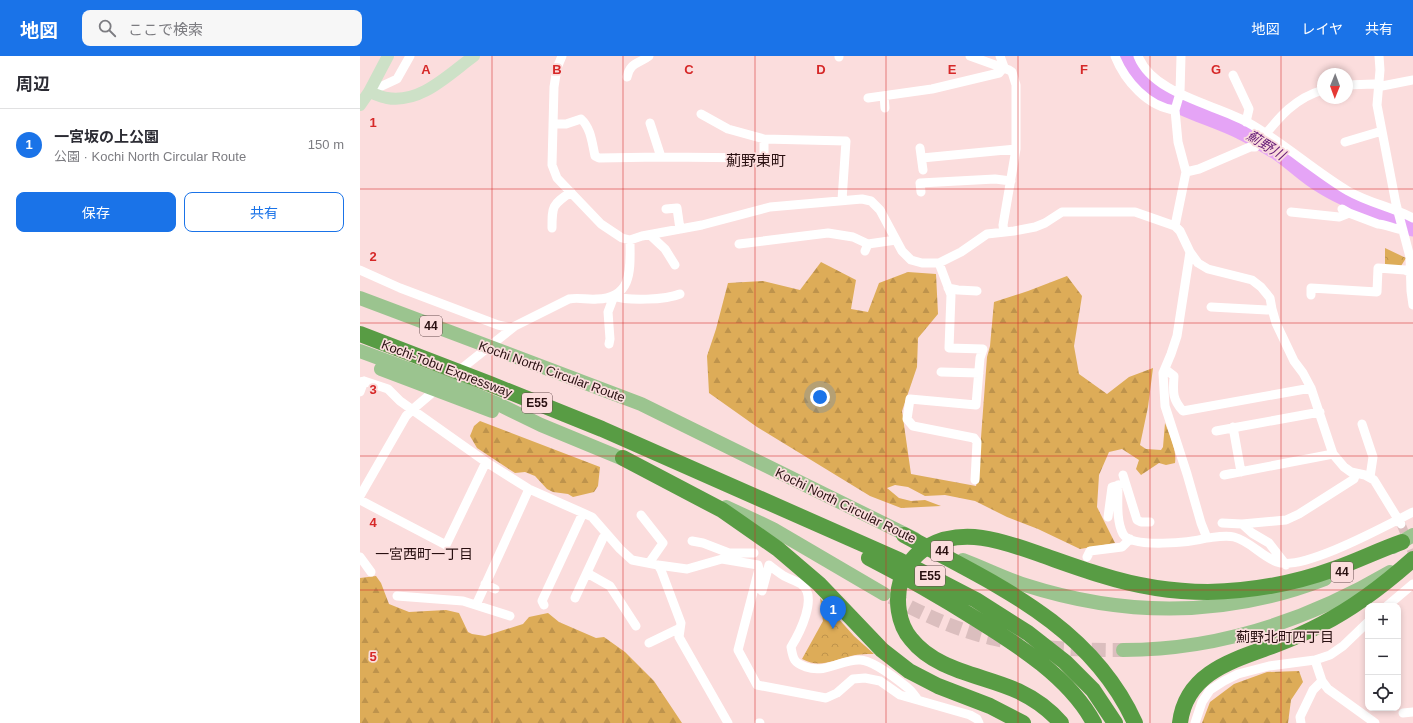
<!DOCTYPE html>
<html lang="ja">
<head>
<meta charset="utf-8">
<style>
  body { margin:0; font-family:Arial,"Noto Sans JP",sans-serif; background:#f7f7f7; color:#2b2b33 }
  .controls { position:absolute; right:12px; bottom:12px; display:grid; overflow:hidden; border-radius:8px; box-shadow:0 2px 6px #0003 }
  .controls button { width:36px; height:36px; display:grid; place-items:center; padding:0; border:0; border-bottom:1px solid #e1e1e2; background:#fff; color:#2b2b33; font:20px sans-serif }
  .compass { position:absolute; left:957px; top:12px; width:36px; height:36px; border-radius:50%; background:#fff; box-shadow:0 2px 6px #0003; rotate:181deg }
  .you { position:absolute; left:460px; top:341px; width:14px; height:14px; margin:-10px; border:3px solid #fff; border-radius:50%; background:#1a73e8; box-shadow:0 0 0 6px #1a73e833 }
  .badge { display:grid; place-items:center; width:26px; height:26px; border-radius:50%; background:#1a73e8; color:#fff; font-size:13px; font-weight:700 }
  .pin { position:absolute; translate:-50% -33px; filter:drop-shadow(0 1px 2px #0008) }
  .pin::after { content:''; position:absolute; top:21px; width:14px; height:12px; background:inherit; clip-path:polygon(0 0,100% 0,50% 100%) }
  .list { margin:0; padding:0; list-style:none }
  h2 { display:flex; justify-content:space-between; align-items:center; height:52px; margin:0; padding:0 16px; font-size:17px }
  h2 small { font-size:13px; font-weight:400; color:#7c7c81 }
  .list li { display:grid; grid-template-columns:26px 1fr auto; gap:12px; align-items:center; box-sizing:border-box; height:72px; padding:0 16px; border-top:1px solid #e1e1e2 }
  .list b { display:block; font-size:15px; white-space:nowrap }
  .list p { margin:0; font-size:13px; white-space:nowrap; color:#7c7c81 }
  .list em { font-size:13px; font-style:normal; color:#7c7c81 }
  .actions { display:flex; gap:8px; padding:12px 16px }
  .actions a { flex:1; padding:9px 0; border:1px solid #1a73e8; border-radius:8px; text-align:center; font-size:14px; color:#1a73e8 }
  .actions .main { background:#1a73e8; color:#fff }
  .icon { flex:none; width:22px; height:22px; fill:none; stroke:currentColor; stroke-width:2; stroke-linecap:round; stroke-linejoin:round }
  .map { position:relative; flex:none; width:1053px; height:667px; overflow:hidden }
  header { display:flex; align-items:center; gap:24px; box-sizing:border-box; height:56px; padding:0 20px; background:#1a73e8; color:#fff }
  header strong { font-size:19px }
  nav { display:flex; gap:22px; margin-inline-start:auto; font-size:14px }
  .search { width:280px; height:36px; background:#f7f7f7; display:flex; align-items:center; gap:10px; box-sizing:border-box; padding:0 14px; border-radius:8px; color:#7c7c81; font-size:15px }
  main { display:flex }
  aside { flex:1; background:#fff }
  .map>svg:first-child { display:block }
  .forest { fill:url(#forest-firs) }
  .park { fill:url(#park-crowns) }
  .lines { fill:none; stroke-linecap:round; stroke-linejoin:round }
  .river { stroke:#e5a4f6; stroke-width:19 }
  .street-tunnel { stroke:#dbbebe; stroke-width:9; stroke-dasharray:9 4.5; stroke-linecap:butt }
  .primary-tunnel { stroke:#dbbebe; stroke-width:14; stroke-dasharray:14 7; stroke-linecap:butt }
  .street { stroke:#fff; stroke-width:9 }
  .secondary { stroke:#cde1c7; stroke-width:12 }
  .primary { stroke:#9bc48f; stroke-width:14 }
  .highway { stroke:#589c44; stroke-width:16 }
  .grid { fill:none; stroke:#d62828; stroke-width:1; stroke-opacity:0.55 }
  .labels { text-anchor:middle; stroke-width:3.5; stroke-linejoin:round; paint-order:stroke }
  .shield { fill:#fbdddd; stroke:#674d4e; stroke-width:1 }
  .shield-label { font-size:12px; font-weight:bold; fill:#280f10 }
  .street-label { font-size:13px; fill:#280f10; stroke:#fbdddd }
  .water-label { font-size:14px; font-style:italic; fill:#671c78; stroke:#fbdddd }
  .neighbourhood-label { font-size:14px; fill:#280f10; stroke:#fbdddd }
  .quarter-label { font-size:15px; fill:#280f10; stroke:#fbdddd }
  .grid-label { font-size:13px; text-anchor:middle; font-weight:bold; fill:#d62828; stroke:#fbdddd; stroke-width:3.5; stroke-linejoin:round; paint-order:stroke }
</style>
</head>
<body>
<header>
<strong>地図</strong>
<div class="search"><svg class="icon" aria-label="search" viewBox="0 0 24 24"><circle cx="10" cy="10" r="6"/><path d="M15 15l6 6"/></svg>ここで検索</div>
<nav><a>地図</a><a>レイヤ</a><a>共有</a></nav>
</header>
<main>
<aside>
<h2>周辺<small></small></h2>
<ul class="list">
<li><span class="badge">1</span><div><b>一宮坂の上公園</b><p>公園 · Kochi North Circular Route</p></div><em>150 m</em></li>
</ul>
<div class="actions"><a class="main">保存</a><a>共有</a></div>
</aside>
<div class="map">
<svg width="1053" height="667" viewBox="0 0 1053 667">
  <defs>
    <pattern id="forest-firs" width="22" height="20" patternUnits="userSpaceOnUse"><rect width="22" height="20" fill="#ddac58"/><path d="M5 1l3.5 6h-7zM16 11l3.5 6h-7z" fill="#be934c"/></pattern>
    <pattern id="park-crowns" width="20" height="18" patternUnits="userSpaceOnUse"><rect width="20" height="18" fill="#ddac58"/><path d="M2 6a3 3 0 1 1 6 0M12 15a3 3 0 1 1 6 0" fill="none" stroke="#be934c"/></pattern>
  </defs>
  <rect width="100%" height="100%" fill="#fbdddd"/>
  <path class="forest" d="M461 206 496 224 491 253 508 256 519 227 548 216 576 218 578 258 558 282 557 311 542 355 551 418 616 430 618 422 627 301 630 290 634 246 668 235 707 220 722 240 714 290 719 318 747 338 769 321 793 312 788 351 780 389 786 393 801 394 803 391 805 367C810 380 817 394 815 407L806 409 799 407 781 419 776 413 779 404 762 393 749 396 739 419 737 451 755 487 720 493 678 473 647 461 615 445 585 439 565 440 548 431 535 429 527 432 539 442 551 445 565 444 581 450 541 452 510 440 397 371 349 337 347 300 356 273 368 227 403 225 440 234Z
    M120 365 240 411 238 430 234 436 213 441 208 438 193 436 187 433 175 420 165 416 155 417 117 392 110 380 114 370Z
    M16 520 21 527 29 548 49 556 86 554 99 557 108 576 112 578 125 580 163 568 169 561 188 557 199 566 236 582 244 581 265 596 294 625 322 667H0V522Z
    M939 615 943 626 931 644 928 667H842L850 646 874 628 907 616Z"/>
  <path class="park" d="M1025 192 1046 202 1041 210 1025 209Z
    M460 542 494 580 514 598C505 598 496 598 488 601 471 605 459 612 442 603L463 565Z"/>
  <g class="lines">
    <path class="river" d="M767 0C785 46 841 54 881 74 894 80 906 88 918 95 933 105 946 119 962 128 990 146 1023 155 1053 171"/>
    <path class="street-tunnel" d="M1041 468 1053 498"/>
    <path class="primary-tunnel" d="M531 541C564 559 599 575 635 583 678 593 720 594 763 594"/>
    <path class="street" d="M202 0 197 12 194 31 192 109 197 122 241 168 262 182 270 184 282 180 342 169 410 151 502 143 511 145 520 154 542 195 551 204 562 207H579L601 196 627 178 654 175 675 171 685 167 702 156H775L815 170 820 175 830 196 838 207 848 213 892 224 901 231 910 242 912 253 916 267 934 305 943 317 951 332 973 398 984 411 991 416 1005 419 1014 424 1041 468
      M479 0V1
      M610 0 649 14 652 16 656 29V93L643 169 644 176
      M755 0C765 25 788 51 815 54
      M778 0C793 38 854 48 887 66 923 86 953 114 988 135 1009 147 1032 151 1053 162
      M1019 0 1020 14 1017 49 1036 148 1050 201 1051 235 1053 249
      M873 19 889 53 886 66
      M267 21C270 6 279 8 289 0
      M987 29 1014 28 1022 30 1053 24
      M9 36 37 23 50 0
      M524 40 525 52
      M508 42 572 33 639 17 644 11 640 0
      M341 58 368 73 404 83
      M290 67 301 101
      M193 68H206L221 63C231 72 232 87 235 100L239 102 301 101 404 102V83L486 85 482 144
      M985 86 1022 75
      M560 92 563 114
      M562 102 656 93
      M826 116 839 113 890 91H895C915 67 931 43 963 34
      M561 136 560 127 635 123 651 125
      M306 153 317 152 320 173
      M982 153 989 157 1018 168C1025 168 1034 173 1043 174
      M931 156 979 161 989 157
      M815 170 826 116 818 86 815 54 820 37 821 0
      M192 172C192 150 192 149 211 136
      M290 179 305 193 315 209
      M379 188 468 177 493 181 508 188
      M505 195 508 188 536 184
      M830 196 817 280 811 298 803 317 805 350 827 418 841 467 847 482C856 481 866 479 874 481 890 485 901 500 917 506 942 516 1027 469 1053 456
      M579 207 591 239 589 292 623 293 620 302 616 349 550 343 547 363 553 370 614 382 617 386 615 424
      M0 214 40 232 138 269 152 272
      M588 232 598 234 617 235
      M951 239V232L1017 236 1018 212 1045 214 1053 218
      M851 251 907 254 912 253
      M249 288 250 283 248 256 254 240C267 245 306 244 320 238
      M805 313 814 320C813 336 812 343 823 355L951 332
      M581 316 619 317
      M96 317 155 270 209 243C219 241 227 244 237 243 274 242 270 211 270 184
      M0 326 4 325 28 333 40 345 126 406 169 433 232 461 260 493 272 504 298 509 301 514 321 567 319 581 368 667
      M0 336 4 325
      M1002 368 1013 401 1010 421
      M873 371 881 416
      M856 375 960 356
      M763 419 777 464 781 466H790
      M864 419 973 398
      M758 429C758 445 756 464 763 478 772 493 832 486 847 482
      M0 440 46 360 53 353 79 331
      M0 444 86 489 126 406
      M281 459 303 487 289 507
      M748 461 752 431 762 428
      M862 467 882 468 926 464 939 458 994 423 996 417
      M882 468 892 477 909 487 926 509
      M332 485 343 487 369 497
      M0 501 11 516
      M727 501 730 495 762 491 770 483
      M368 502 369 497H394
      M298 509 327 513 362 503 398 509 399 513 378 594 397 629 466 642 477 637 493 623 505 622 520 625 540 639 610 659 617 663 619 667
      M227 517 250 530 276 570
      M125 528 135 533
      M402 535 409 509C414 513 419 517 424 520 430 523 436 525 441 528 459 540 439 578 431 591 433 603 434 607 446 611 466 618 482 603 500 604 512 604 538 624 548 632 552 635 555 640 558 644
      M37 540 103 545 150 560
      M215 542 243 482 247 478
      M116 549 169 433
      M184 549 182 545 223 457
      M1027 550 1053 528
      M289 587 320 572
      M955 604 962 625 968 633 1015 667
      M1043 657 1053 656
      M399 667H400
      M835 667 842 646 850 634 864 625 878 618 909 610 955 604 970 599 983 590 1008 566
      M941 667 940 661 953 634 962 625"/>
    <path class="secondary" d="M9 36C15 38 21 41 27 42 61 48 89 18 114 0
      M0 49 9 36 28 0"/>
    <path class="primary" d="M0 242 281 348 555 483
      M0 295 97 331 140 349 181 369 273 407
      M21 313 132 355
      M366 451 413 473 524 538
      M1033 491 1053 479
      M603 504C624 512 644 522 665 529 765 561 867 561 965 523
      M763 594C858 594 948 564 1030 516"/>
    <path class="highway" d="M0 278 130 328 242 373 539 504 616 544 668 577 705 606 733 634 755 667
      M263 402 362 454 418 493 459 528 522 594 549 615 578 630 630 650 663 667
      M544 479C634 528 730 568 775 667
      M509 502C546 521 581 541 616 563 658 589 710 622 734 667
      M701 667C689 653 675 643 658 635 623 619 576 615 551 583 538 568 535 543 541 524 545 511 555 498 567 491 604 470 645 486 682 499 702 506 721 513 741 519 776 530 812 536 848 536 891 535 933 528 974 513 997 505 1019 494 1042 486
      M820 667C826 616 874 604 915 589 931 583 947 576 962 568 995 551 1025 528 1053 503"/>
  </g>
  <path class="grid" d="M132 0V667M263 0V667M395 0V667M526 0V667M658 0V667M790 0V667M921 0V667M0 133H1053M0 267H1053M0 400H1053M0 534H1053"/>
  <g class="labels">
    <g class="shield">
      <rect x="60" y="260" width="22" height="20" rx="3"/>
      <rect x="162" y="337" width="30" height="20" rx="3"/>
      <rect x="571" y="485" width="22" height="20" rx="3"/>
      <rect x="971" y="506" width="22" height="20" rx="3"/>
      <rect x="555" y="510" width="30" height="20" rx="3"/>
    </g>
    <g class="shield-label">
      <text x="71" y="274">44</text>
      <text x="177" y="351">E55</text>
      <text x="582" y="499">44</text>
      <text x="982" y="520">44</text>
      <text x="570" y="524">E55</text>
    </g>
    <g class="street-label">
      <text transform="translate(87 312) rotate(21)" y="5">Kochi-Tobu Expressway</text>
      <text transform="translate(192 315) rotate(20)" y="5">Kochi North Circular Route</text>
      <text transform="translate(486 449) rotate(26)" y="5">Kochi North Circular Route</text>
    </g>
    <g class="water-label">
      <text transform="translate(906 89) rotate(32)" y="5">薊野川</text>
    </g>
    <g class="neighbourhood-label">
      <text x="64" y="503">一宮西町一丁目</text>
      <text x="925" y="586">薊野北町四丁目</text>
    </g>
    <g class="quarter-label">
      <text x="396" y="110">薊野東町</text>
    </g>
  </g>
  <g class="grid-label">
    <text x="66" y="18">A</text>
    <text x="197" y="18">B</text>
    <text x="329" y="18">C</text>
    <text x="461" y="18">D</text>
    <text x="592" y="18">E</text>
    <text x="724" y="18">F</text>
    <text x="856" y="18">G</text>
    <text x="13" y="71">1</text>
    <text x="13" y="205">2</text>
    <text x="13" y="338">3</text>
    <text x="13" y="471">4</text>
    <text x="13" y="605">5</text>
  </g>
</svg>
<div class="controls">
<button>+</button>
<button>−</button>
<button><svg class="icon" aria-label="locate" viewBox="0 0 24 24"><circle cx="12" cy="12" r="6"/><path d="M12 2v4M12 18v4M2 12h4M18 12h4"/></svg></button>
</div>
<svg class="compass" viewBox="-18 -18 36 36"><path d="M0-13l5 13h-10z" fill="#e53935"/><path d="M0 13l5-13h-10z" fill="#7c7c81"/></svg>
<div class="you"></div>
<div class="pin badge" style="left:473px;top:573px">1</div>
</div>
</main>
</body>
</html>
